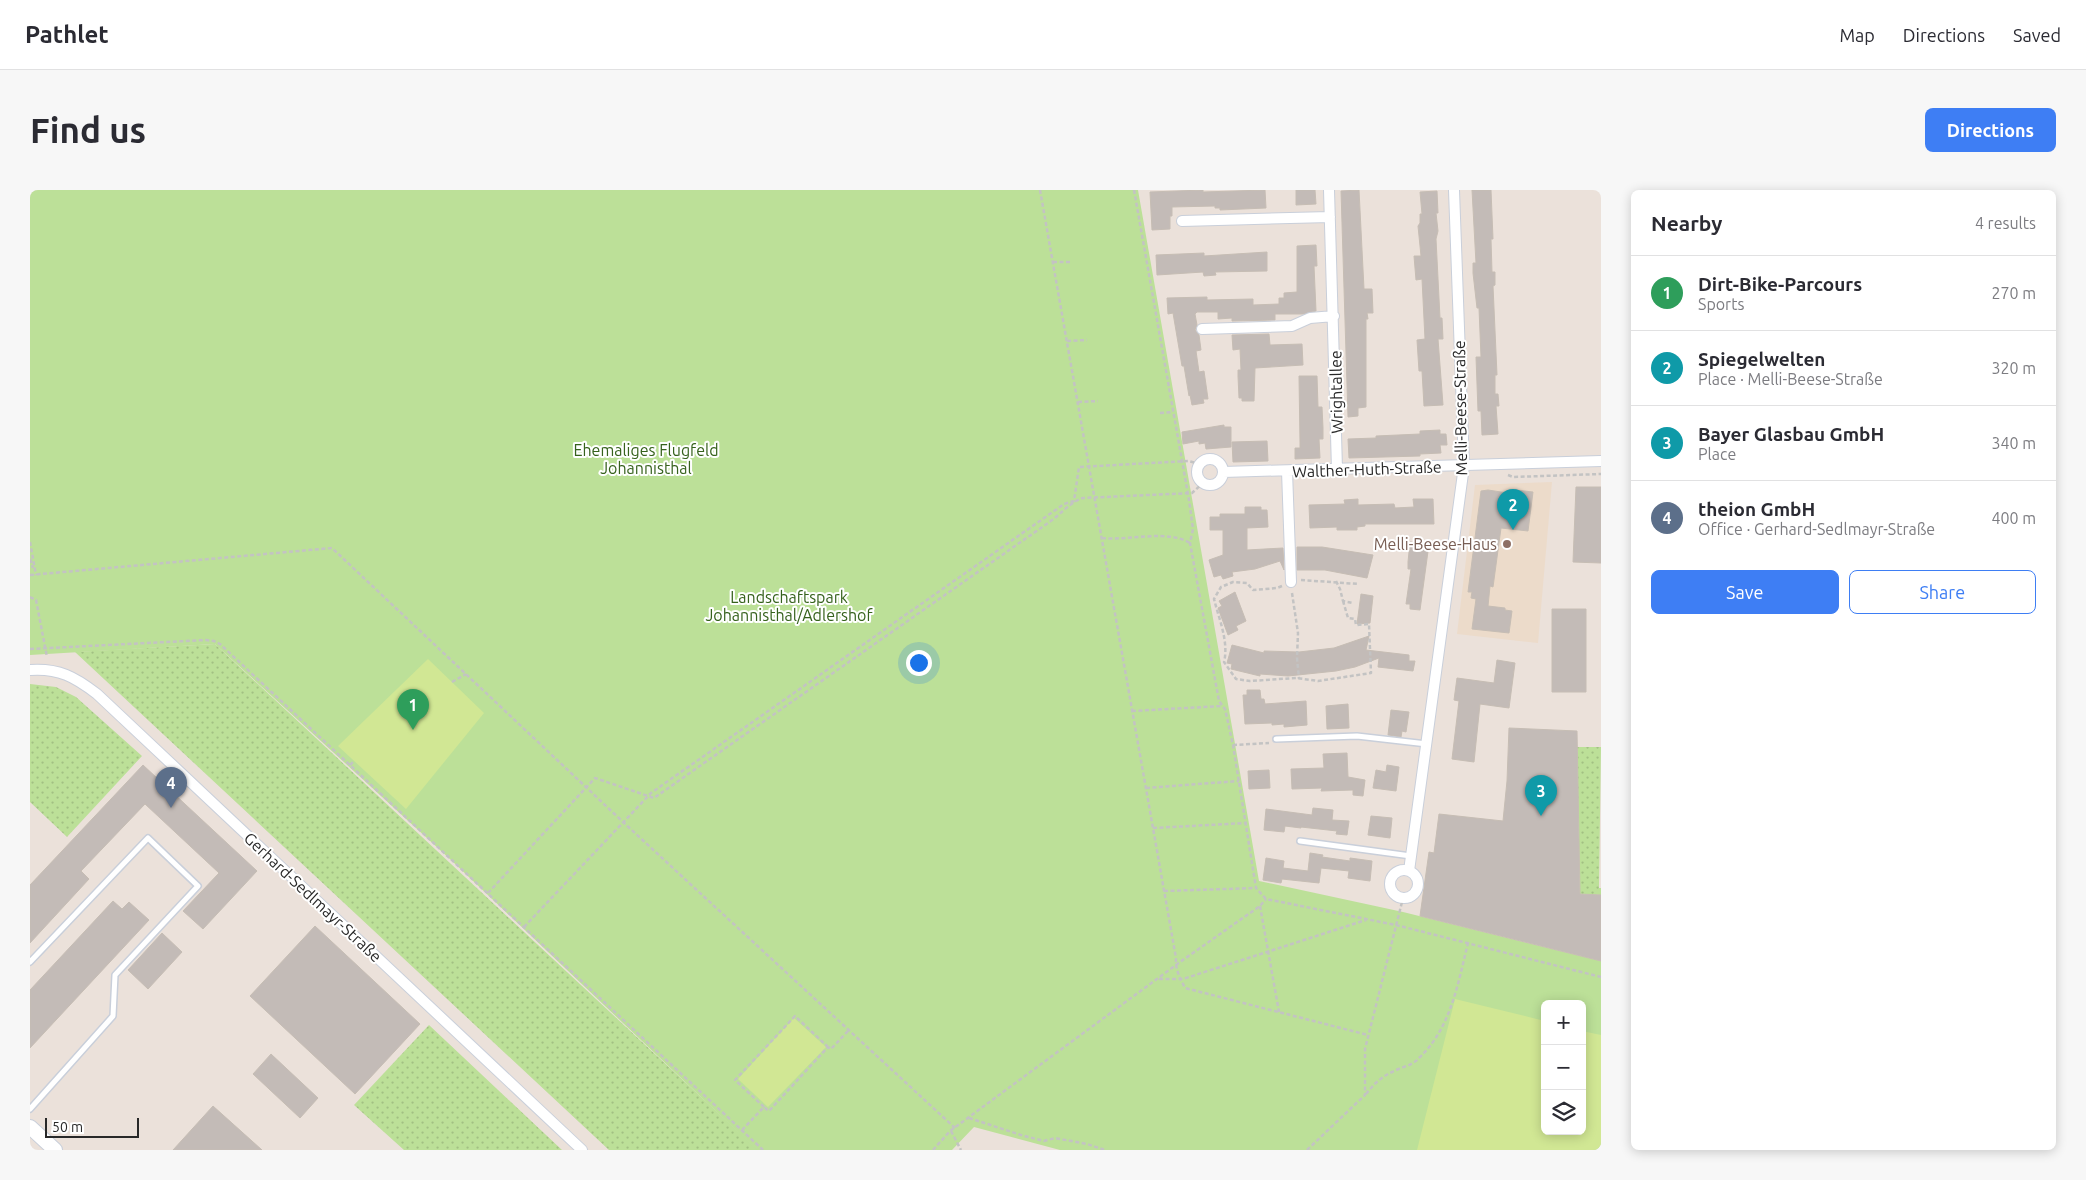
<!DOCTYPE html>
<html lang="en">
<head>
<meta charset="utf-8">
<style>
  body { margin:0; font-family:Ubuntu,sans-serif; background:#f7f7f7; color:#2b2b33 }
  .controls { position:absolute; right:15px; bottom:15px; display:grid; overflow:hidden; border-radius:8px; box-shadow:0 2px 12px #0003 }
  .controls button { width:45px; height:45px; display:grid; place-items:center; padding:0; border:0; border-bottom:1px solid #e1e1e2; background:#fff; color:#2b2b33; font:25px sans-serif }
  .scale { position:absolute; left:15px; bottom:12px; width:94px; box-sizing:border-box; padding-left:5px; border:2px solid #282828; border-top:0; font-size:14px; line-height:18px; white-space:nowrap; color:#282828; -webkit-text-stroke:4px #fff; paint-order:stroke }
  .you { position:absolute; left:888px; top:472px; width:18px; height:18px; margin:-12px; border:4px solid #fff; border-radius:50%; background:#1a73e8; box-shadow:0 0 0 8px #1a73e833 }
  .badge { display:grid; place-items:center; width:32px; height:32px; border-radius:50%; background:#3e7ef4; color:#fff; font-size:16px; font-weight:700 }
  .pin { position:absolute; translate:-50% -41px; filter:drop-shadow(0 1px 2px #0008) }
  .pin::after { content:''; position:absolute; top:26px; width:18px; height:15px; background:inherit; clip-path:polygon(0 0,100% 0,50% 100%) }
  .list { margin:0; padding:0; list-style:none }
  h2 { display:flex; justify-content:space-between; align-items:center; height:65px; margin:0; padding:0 20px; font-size:21px }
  h2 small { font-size:16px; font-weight:400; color:#7c7c81 }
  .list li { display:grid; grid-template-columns:32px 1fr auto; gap:15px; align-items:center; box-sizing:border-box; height:75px; padding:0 20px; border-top:1px solid #e1e1e2 }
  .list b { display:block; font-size:19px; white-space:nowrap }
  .list p { margin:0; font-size:16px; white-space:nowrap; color:#7c7c81 }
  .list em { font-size:16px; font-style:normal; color:#7c7c81 }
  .actions { display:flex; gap:10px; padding:15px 20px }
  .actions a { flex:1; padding:11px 0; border:1px solid #3e7ef4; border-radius:8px; text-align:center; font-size:18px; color:#3e7ef4 }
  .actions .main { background:#3e7ef4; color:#fff }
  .icon { flex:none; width:28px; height:28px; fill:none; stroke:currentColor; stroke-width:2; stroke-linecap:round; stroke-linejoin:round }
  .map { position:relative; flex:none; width:1571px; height:960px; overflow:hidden; border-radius:8px }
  header { display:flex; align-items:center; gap:30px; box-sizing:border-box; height:70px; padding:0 25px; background:#fff; border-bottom:1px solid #e1e1e2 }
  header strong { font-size:24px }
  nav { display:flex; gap:28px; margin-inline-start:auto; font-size:18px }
  .intro { display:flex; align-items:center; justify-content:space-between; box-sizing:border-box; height:120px; padding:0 30px }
  h1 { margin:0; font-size:35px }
  .button { padding:12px 22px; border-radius:8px; background:#3e7ef4; color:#fff; font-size:18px; font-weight:700 }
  main { display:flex; gap:30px; padding:0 30px }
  aside { flex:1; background:#fff; border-radius:8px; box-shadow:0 2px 12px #0003 }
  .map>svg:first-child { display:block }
  .education { fill:#ecdbca }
  .grass { fill:url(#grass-dots) }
  .park { fill:#bce098; fill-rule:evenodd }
  .pitch { fill:#d1e794 }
  .building { fill:#c3bbb7; stroke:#c6bdb4 }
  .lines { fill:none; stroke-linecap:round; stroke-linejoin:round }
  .lane-casing { stroke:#c9cfda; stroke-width:8 }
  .street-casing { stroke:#c9cfda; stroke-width:12 }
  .secondary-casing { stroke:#c9cfda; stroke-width:16 }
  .path { stroke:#c3c3c3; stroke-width:2.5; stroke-dasharray:4 2.5; stroke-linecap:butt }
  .lane { stroke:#fff; stroke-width:5 }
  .street { stroke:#fff; stroke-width:10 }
  .secondary { stroke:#fff; stroke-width:14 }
  .tram { stroke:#9ea4b2; stroke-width:1 }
  .education-dot { fill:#8d6e63; stroke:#fff; stroke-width:2 }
  .labels { text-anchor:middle; stroke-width:4; stroke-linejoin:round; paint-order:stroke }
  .street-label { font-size:16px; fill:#282828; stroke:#fff }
  .park-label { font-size:16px; fill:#36621c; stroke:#fff }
  .education-label { font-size:16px; fill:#785e54; stroke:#fff; text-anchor:end }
</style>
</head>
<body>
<header>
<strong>Pathlet</strong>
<nav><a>Map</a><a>Directions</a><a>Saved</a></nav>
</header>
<div class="intro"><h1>Find us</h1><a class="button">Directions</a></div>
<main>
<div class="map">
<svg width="1571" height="960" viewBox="0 0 1571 960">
  <defs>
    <pattern id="grass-dots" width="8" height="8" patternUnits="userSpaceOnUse" patternTransform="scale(1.25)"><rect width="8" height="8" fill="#bce098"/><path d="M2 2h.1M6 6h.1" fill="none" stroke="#a2c083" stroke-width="1.8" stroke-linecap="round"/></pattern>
  </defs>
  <rect width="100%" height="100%" fill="#ebe1da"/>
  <path class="education" d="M1522 292 1508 453 1427 444 1445 295Z"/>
  <path class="grass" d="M185 454 728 960H579L45 462Z
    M0 494 26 497 46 507 112 566 37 647 0 612Z
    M1547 557H1571L1569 698H1571V705L1550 704Z
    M399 835 532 960H374L324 915Z"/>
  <path class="park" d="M0 0H1108L1229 691 1373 722 1571 771V960H1030L944 937 922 960H727L422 671 185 454 0 465ZM1515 814H1552V941H1515Z"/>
  <path class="pitch" d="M398 469 454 523 376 619 308 556Z
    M1425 809 1515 831V941H1552V841L1571 845V960H1387Z
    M764 828 796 857 738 917 708 889Z"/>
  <path class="building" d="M1173 0V2L1235 0 1236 18 1190 20V18H1185V16L1142 17V26H1140V39L1122 40 1120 2Z
    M1266 0H1285L1286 14 1266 15Z
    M1329 0 1334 99H1342L1343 123H1337L1338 129H1336V217L1328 218V226L1318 227 1311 1Z
    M1442 0H1461L1463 49H1461L1462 82H1465V95L1463 96 1467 185H1465V204H1468L1469 216H1466L1468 244 1452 245 1451 221H1448L1446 167H1451L1449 118H1447L1443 83V73H1446Z
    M1407 1 1408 23H1406L1408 41 1406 49 1410 128H1412L1413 149H1408L1413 215 1394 216 1392 181H1389L1387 150 1395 149 1392 89 1386 90 1384 66H1391L1388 36 1390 33V24H1392L1390 2Z
    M1286 55 1287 76H1284L1286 121 1273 124H1245V130L1202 131V128L1188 129V122H1167L1165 124 1167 135 1165 140 1169 145 1171 160 1166 161 1169 182 1174 181 1178 209H1173L1174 213 1162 215 1160 205 1159 206 1154 176H1152L1143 123 1138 124 1137 108 1177 107V110L1223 109V115L1249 114V108H1254V103L1267 102V56Z
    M1237 62V81L1185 82 1186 85 1174 86 1173 82 1127 85 1126 65 1174 63V66Z
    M1239 144 1240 155 1272 154 1273 175 1225 178 1224 211H1212V208H1209L1208 186V180H1211L1210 159 1203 160 1202 145Z
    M1269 186H1287L1288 217H1292L1293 238V249H1289L1290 268 1265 269V258H1270V252Z
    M1194 235V237H1201V257L1176 259 1175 253 1169 254V251L1153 254 1152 242Z
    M1410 240V244H1416L1417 255H1410L1411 263 1390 264V266L1319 268 1318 249 1346 248V246L1390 244V241Z
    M1237 251 1238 271 1203 272 1202 252Z
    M1546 297H1571V373L1543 372Z
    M1458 300 1484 304 1485 300 1503 302 1498 341 1471 338 1463 397 1460 396 1458 416 1475 418V420L1482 421 1479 443 1442 439 1446 409 1441 408 1442 402H1438L1451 301Z
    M1328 309V315L1364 314 1365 318 1384 317 1383 309H1403L1404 334H1335V336L1327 337V340H1307V337L1280 338 1279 315 1315 314 1314 310Z
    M1215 317H1231V320H1237L1238 337 1217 338V360L1253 358 1254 380 1250 371 1225 379 1202 382 1203 386 1193 389 1191 385 1184 387 1179 370 1193 365V340H1180V327H1190V324H1215Z
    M1380 352 1399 354 1390 420 1380 419V414H1376L1381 379H1378V372Z
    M1267 357H1292L1343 365 1337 388 1295 380H1267Z
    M1205 402 1216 431 1206 436 1208 440 1198 445 1188 418 1192 416 1189 411Z
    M1331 404 1343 406 1340 433 1327 434Z
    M1522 419H1556V502H1522Z
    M1339 446 1336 460 1379 465V471H1385L1383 481 1348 477 1349 468 1325 477 1306 481 1258 486 1230 484V486L1201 479 1202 474 1197 473 1202 455 1234 463V461L1269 462 1304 458Z
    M1467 470 1485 473 1479 518 1450 514 1444 572 1422 569 1429 511 1424 510 1427 488 1464 493Z
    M1217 500H1230L1231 509H1234L1235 514 1276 511 1277 535 1254 537V534L1242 535V533L1215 534 1213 505H1217Z
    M1318 514 1319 538 1297 539 1296 516Z
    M1361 520 1379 522 1376 542 1372 541 1371 547 1358 545Z
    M1479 538 1547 541 1550 704 1571 705V771L1390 726 1399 662 1404 663 1409 624 1473 631 1477 591Z
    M1317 563 1318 587 1335 590 1333 606 1323 605V600L1291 601 1292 598 1262 599 1261 579 1294 578 1293 564Z
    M113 575 227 681 173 739 153 721 189 683 115 614 51 681 59 689 0 753V695Z
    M1357 575 1369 577 1366 601 1343 598 1346 580 1356 582Z
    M1239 580 1240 598 1219 599 1218 581Z
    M1283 618 1303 620 1302 630 1319 631 1317 645 1306 644 1307 641 1271 637V638L1255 636 1254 642 1234 640 1236 619 1282 625Z
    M1341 626 1362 628 1360 648 1338 645Z
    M1280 663 1293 665 1292 667 1320 671V668L1342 671 1340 691 1318 688 1319 681 1291 678 1289 693 1252 689 1251 693 1233 690 1236 668 1254 671 1253 678 1278 681Z
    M83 711 92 719 99 712 119 730 0 858V800Z
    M285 736 390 834 325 904 220 806Z
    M132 743 152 762 118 799 98 780Z
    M241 864 288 908 270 928 223 884Z
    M183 916 232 960H143Z"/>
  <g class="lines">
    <g class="lane-casing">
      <path id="lane" d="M1246 549 1327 546 1397 554
        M1270 651 1381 666
        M0 772 118 648 168 696 85 785 83 826 0 919"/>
    </g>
    <g class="street-casing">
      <path id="street" d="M1299 0 1307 279
        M1152 31 1300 27
        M1172 139 1262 136 1280 128 1304 126
        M1167 282a13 13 0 1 1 26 0a13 13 0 1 1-26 0Z
        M1257 281 1261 392
        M1193 282 1571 271
        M0 480C29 478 45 487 67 504L552 960
        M1360 694a14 14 0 1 1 28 0a14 14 0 1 1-28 0Z
        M1379 681 1434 276 1424 0"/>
    </g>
    <g class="secondary-casing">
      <path id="secondary" d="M0 937 25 960"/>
    </g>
    <path class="path" d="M1010 0 1146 768C1145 779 1150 788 1155 798L1338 845
      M1104 0 1159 310 1163 339 1160 353 1189 511 1195 519 1203 555 1226 698 1236 709 1366 735 1571 787
      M1023 72H1042
      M1037 151 1057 150
      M1048 212 1068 211
      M1130 223 1143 222
      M1478 285 1483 287 1571 284
      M1072 348C1099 351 1137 339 1160 353
      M0 352 6 385
      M0 369 3 378
      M0 385 302 358 593 632 925 938
      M1271 390 1329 394
      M1306 391 1310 399 1313 411 1323 413
      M1252 396 1247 398 1223 400 1217 393 1203 392 1191 397 1184 409C1189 429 1199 452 1194 472L1206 489 1220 491 1266 488 1288 491 1341 483 1339 434 1326 435 1325 429 1318 428 1313 411
      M1262 403 1268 443 1267 468 1269 489
      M0 407 6 410 17 467
      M0 459 176 450 184 451 190 454 733 960
      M422 492 436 484
      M1102 521 1192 516
      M1203 555 1239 553
      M320 575 324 571
      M1116 598 1209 591
      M1123 638 1216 633
      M1134 701 1226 698
      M458 703 565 588 624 608 1018 333C1030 325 1040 312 1053 308L1162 303 1173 293
      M1230 716 1249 822
      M494 737 621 603 1034 314 1044 311 1049 277 1158 271 1170 274
      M1129 789H1153L1336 730
      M1336 904C1343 895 1351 887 1362 882 1371 877 1382 876 1389 868 1421 838 1428 793 1438 753
      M734 917 705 890 765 826 798 857
      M939 928 991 945 1014 951 1025 948 1057 954 1075 960
      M712 940 734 917 739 921 798 857 801 859 818 841
      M921 941 931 960
      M903 960 920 941 1150 772 1230 716 1236 709
      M1277 960 1335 905V859L1373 708"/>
    <use href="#lane" class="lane"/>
    <use href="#street" class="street"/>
    <use href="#secondary" class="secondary"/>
    <path class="tram" d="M0 957 3 960"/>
  </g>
  <circle class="education-dot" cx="1477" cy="354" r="5"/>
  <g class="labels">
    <g class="street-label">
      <text transform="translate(1306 202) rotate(-91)" y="6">Wrightallee</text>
      <text transform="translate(1430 218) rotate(-91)" y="6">Melli-Beese-Straße</text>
      <text transform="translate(1337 279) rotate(-2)" y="6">Walther-Huth-Straße</text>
      <text transform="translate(283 707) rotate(43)" y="6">Gerhard-Sedlmayr-Straße</text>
    </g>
    <g class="park-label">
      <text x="616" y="266">Ehemaliges Flugfeld<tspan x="616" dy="18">Johannisthal</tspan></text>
      <text x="759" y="413">Landschaftspark<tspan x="759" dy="18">Johannisthal/Adlershof</tspan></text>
    </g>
    <g class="education-label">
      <text x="1467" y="360">Melli-Beese-Haus</text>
    </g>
  </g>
</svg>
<div class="controls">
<button>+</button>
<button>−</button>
<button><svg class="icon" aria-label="layers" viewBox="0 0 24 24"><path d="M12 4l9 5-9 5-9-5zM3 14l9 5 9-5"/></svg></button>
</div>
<div class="scale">50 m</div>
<div class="you"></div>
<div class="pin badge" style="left:383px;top:540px;background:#2e9e5b">1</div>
<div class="pin badge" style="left:1483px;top:340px;background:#0f9aa8">2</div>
<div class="pin badge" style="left:1511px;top:626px;background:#0f9aa8">3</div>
<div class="pin badge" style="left:141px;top:618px;background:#5c6f8a">4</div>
</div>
<aside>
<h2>Nearby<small>4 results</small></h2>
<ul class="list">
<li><span class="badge" style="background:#2e9e5b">1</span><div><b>Dirt-Bike-Parcours</b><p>Sports</p></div><em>270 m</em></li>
<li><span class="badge" style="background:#0f9aa8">2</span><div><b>Spiegelwelten</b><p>Place · Melli-Beese-Straße</p></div><em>320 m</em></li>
<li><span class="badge" style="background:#0f9aa8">3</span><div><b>Bayer Glasbau GmbH</b><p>Place</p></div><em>340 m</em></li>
<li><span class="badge" style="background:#5c6f8a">4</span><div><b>theion GmbH</b><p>Office · Gerhard-Sedlmayr-Straße</p></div><em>400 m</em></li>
</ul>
<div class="actions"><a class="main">Save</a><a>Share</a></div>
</aside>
</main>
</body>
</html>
